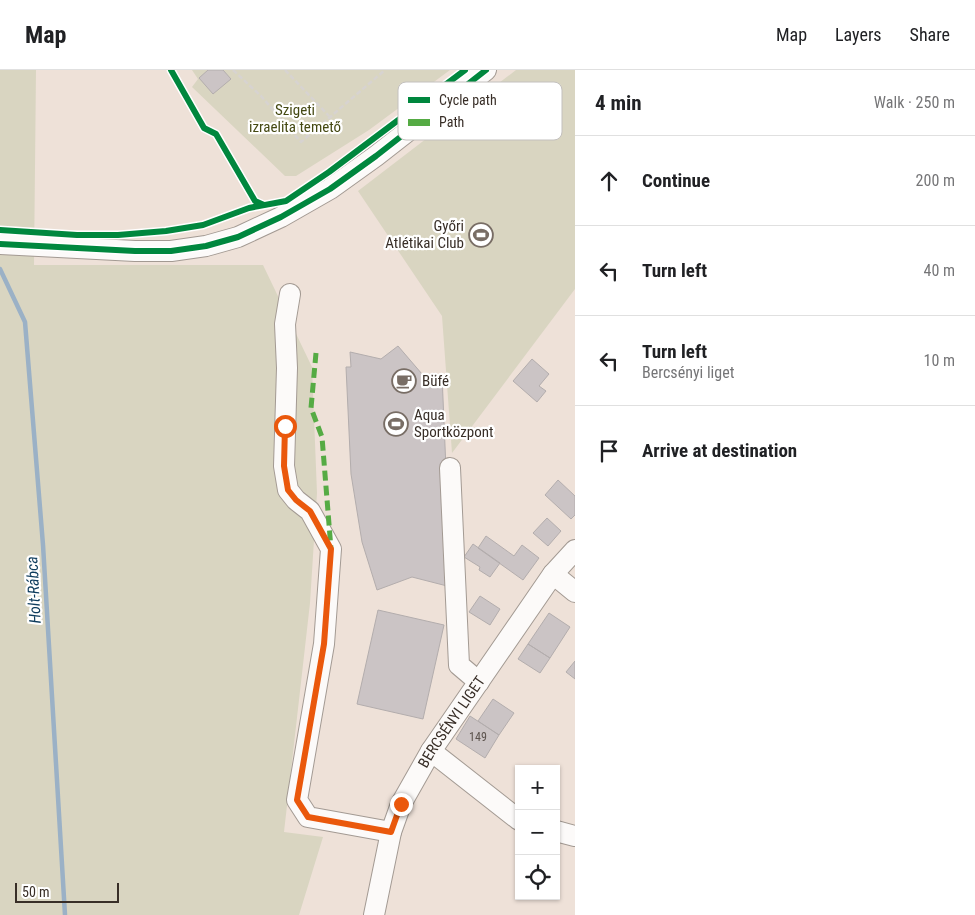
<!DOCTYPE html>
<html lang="en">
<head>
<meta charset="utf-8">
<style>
  body { margin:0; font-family:"Roboto Condensed",sans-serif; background:#f2f2f2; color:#202124 }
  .controls { position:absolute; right:15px; bottom:15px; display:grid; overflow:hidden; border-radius:0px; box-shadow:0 1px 4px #0004 }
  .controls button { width:45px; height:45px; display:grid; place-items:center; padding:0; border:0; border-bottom:1px solid #e0e0e0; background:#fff; color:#202124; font:25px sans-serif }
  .scale { position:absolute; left:15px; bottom:12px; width:104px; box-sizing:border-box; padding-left:5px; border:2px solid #382e27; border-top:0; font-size:14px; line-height:18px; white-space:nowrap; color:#382e27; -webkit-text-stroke:4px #fff; paint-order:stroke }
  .stop { position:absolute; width:15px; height:15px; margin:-11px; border:4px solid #ea580c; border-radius:50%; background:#fff }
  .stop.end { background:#ea580c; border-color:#fff; box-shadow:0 1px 5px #0008 }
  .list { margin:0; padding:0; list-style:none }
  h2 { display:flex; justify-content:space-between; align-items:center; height:65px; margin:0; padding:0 20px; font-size:21px }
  h2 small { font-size:16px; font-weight:400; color:#757577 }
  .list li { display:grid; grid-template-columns:32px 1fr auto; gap:15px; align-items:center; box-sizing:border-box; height:90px; padding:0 20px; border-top:1px solid #e0e0e0 }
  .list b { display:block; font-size:19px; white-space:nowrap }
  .list p { margin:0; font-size:16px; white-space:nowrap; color:#757577 }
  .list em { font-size:16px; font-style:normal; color:#757577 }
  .icon { flex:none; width:28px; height:28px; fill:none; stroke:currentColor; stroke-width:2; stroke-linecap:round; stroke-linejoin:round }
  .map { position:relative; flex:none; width:575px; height:845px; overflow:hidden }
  header { display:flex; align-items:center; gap:30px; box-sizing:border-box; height:70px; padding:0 25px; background:#fff; border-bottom:1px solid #e0e0e0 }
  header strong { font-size:24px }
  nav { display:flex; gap:28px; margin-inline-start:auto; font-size:18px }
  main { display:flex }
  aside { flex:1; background:#fff }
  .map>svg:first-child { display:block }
  .green { fill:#d9d5c1 }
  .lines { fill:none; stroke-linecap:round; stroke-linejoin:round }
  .stream { stroke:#9bb1c6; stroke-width:4.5 }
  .building { fill:#cbc4c5; stroke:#b3adad }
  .minor-casing { stroke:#a39a93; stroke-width:22 }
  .path { stroke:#d7d3d0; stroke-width:2.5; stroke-dasharray:5 2.5; stroke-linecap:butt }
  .minor { stroke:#fcfaf9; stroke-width:20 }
  .quiet { stroke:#55ab44; stroke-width:5; stroke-dasharray:10 5; stroke-linecap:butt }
  .cycleway-casing { stroke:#fff; stroke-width:9 }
  .cycleway { stroke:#00873e; stroke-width:6 }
  .route { stroke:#ea580c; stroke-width:6 }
  .labels { text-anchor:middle; stroke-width:4.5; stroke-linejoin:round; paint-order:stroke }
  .number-label { font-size:12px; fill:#5d544e }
  .park-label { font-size:15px; fill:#454913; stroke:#fff }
  .poi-label { font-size:15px; fill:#382e27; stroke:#fff; text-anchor:start }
  .street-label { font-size:15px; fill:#382e27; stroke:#fff }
  .water-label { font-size:16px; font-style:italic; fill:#0e3c5d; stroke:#fff }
  .key { fill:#fff; stroke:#c3c0be; stroke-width:1 }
  .key-label { font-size:14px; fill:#382e27 }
</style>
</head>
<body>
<header>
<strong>Map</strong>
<nav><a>Map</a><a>Layers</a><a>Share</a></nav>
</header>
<main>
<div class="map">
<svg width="575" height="845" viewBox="0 0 575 845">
  <rect width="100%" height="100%" fill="#eee1d8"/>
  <path class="green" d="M0 0H36L34 195H263L312 297 317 423 310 533 284 762 323 767 299 845H0Z
    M192 0H450L369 60 296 106H285L192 17 198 9Z
    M516 0H575V219L452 383 442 246 358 121Z"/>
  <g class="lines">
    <path class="stream" d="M0 199 25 252 43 475 65 845"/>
  </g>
  <path class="building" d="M208 0H223L231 9 213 24 199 8Z
    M398 276 422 304 442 305 451 517 412 507 377 520 362 472 351 404 346 297H351L350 282 381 289Z
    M532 289 549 304 539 316 546 321 537 332 513 311Z
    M558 410 575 426V445L571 449 545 425Z
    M547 448 561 461 548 476 533 463Z
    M486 466 514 486 522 475 539 488 523 510 478 478Z
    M473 474 500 493 490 507 479 500 480 497 464 487Z
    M480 526 500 539 490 555 469 542Z
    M378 540 444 555 423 649 357 634Z
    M549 543 570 557 550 588 528 574Z
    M528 574 550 588 540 603 518 589Z
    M575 591V609L566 602Z
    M493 629 514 643 499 665 478 651Z
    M470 646 499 665 485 688 456 669Z"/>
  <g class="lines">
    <g class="minor-casing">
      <g id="minor">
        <path d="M0 174 135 181H171L206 176 238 167 281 147 330 119 376 86 486 0"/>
        <path d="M290 224 285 254 287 298 284 396 288 420 296 430 310 441 331 479 324 574 297 730 308 747 391 762"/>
        <path d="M450 398 459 595 479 612"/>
        <path d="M553 504 575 522"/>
        <path d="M431 681 519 750"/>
        <path d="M556 761 575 766"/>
        <path id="s1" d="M374 845 391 762 401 734 431 681 553 504 575 480"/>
      </g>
    </g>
    <path class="path" d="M233 0 261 26 301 72 385 0
      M285 0 329 46"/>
    <use href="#minor" class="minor"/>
    <path class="quiet" d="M316 283 311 338 322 367 331 479"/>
    <g class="cycleway-casing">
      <path id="cycleway" d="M171 0 204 58 216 64 255 131 264 135
        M0 160 77 165H118L166 161 203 155 249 138 286 131 329 102 465 0
        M0 174 135 181H171L206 176 238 167 281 147 330 119 376 86 486 0"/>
    </g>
    <use href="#cycleway" class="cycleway"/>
  </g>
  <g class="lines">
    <path class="route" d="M285 356 284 396 288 420 296 430 310 441 331 479 324 574 297 730 308 747 391 762 401 734"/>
  </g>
  <defs>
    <g id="stadium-ring" transform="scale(1.25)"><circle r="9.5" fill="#fff" stroke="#786d65" stroke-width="1.5"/><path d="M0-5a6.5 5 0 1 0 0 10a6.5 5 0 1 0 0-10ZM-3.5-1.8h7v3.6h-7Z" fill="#786d65"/></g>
    <g id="cafe-ring" transform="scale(1.25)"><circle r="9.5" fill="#fff" stroke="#786d65" stroke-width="1.5"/><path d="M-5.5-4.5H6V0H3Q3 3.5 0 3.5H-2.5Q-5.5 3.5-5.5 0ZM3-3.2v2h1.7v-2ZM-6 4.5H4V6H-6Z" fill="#786d65"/></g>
  </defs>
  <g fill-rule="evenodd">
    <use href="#stadium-ring" x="481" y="165"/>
    <use href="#cafe-ring" x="404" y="311"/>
    <use href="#stadium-ring" x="396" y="354"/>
  </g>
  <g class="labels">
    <g class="number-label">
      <text x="478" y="671">149</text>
    </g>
    <g class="park-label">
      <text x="295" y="45">Szigeti<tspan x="295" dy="17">izraelita temető</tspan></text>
    </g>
    <g class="poi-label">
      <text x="464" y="161" text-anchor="end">Győri<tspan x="464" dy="17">Atlétikai Club</tspan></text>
      <text x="422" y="316">Büfé</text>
      <text x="414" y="350">Aqua<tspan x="414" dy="17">Sportközpont</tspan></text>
    </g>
    <g class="street-label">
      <text dy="5" stroke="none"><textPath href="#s1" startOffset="211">BERCSÉNYI LIGET</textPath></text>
    </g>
    <g class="water-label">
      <text transform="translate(33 520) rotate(-93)" y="6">Holt-Rábca</text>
    </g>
  </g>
  <rect x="398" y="12" width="164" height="58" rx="8" class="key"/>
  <rect x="408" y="27" width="22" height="6" fill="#00873e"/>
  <rect x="408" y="49" width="22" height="7" fill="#55ab44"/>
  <g class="key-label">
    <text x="439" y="35">Cycle path</text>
    <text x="439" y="57">Path</text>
  </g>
</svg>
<div class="controls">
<button>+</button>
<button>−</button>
<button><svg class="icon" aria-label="locate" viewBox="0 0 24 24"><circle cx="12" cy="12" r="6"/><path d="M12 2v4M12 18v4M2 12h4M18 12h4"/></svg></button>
</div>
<div class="scale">50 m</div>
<div class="stop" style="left:285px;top:356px"></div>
<div class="stop end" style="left:401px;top:734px"></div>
</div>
<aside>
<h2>4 min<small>Walk · 250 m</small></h2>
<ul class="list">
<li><svg class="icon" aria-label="ahead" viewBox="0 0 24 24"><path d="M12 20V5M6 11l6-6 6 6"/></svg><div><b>Continue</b></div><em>200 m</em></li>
<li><svg class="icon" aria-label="left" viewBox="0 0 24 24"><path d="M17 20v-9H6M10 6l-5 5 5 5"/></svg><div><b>Turn left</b></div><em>40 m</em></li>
<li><svg class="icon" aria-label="left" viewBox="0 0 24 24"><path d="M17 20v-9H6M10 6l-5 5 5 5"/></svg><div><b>Turn left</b><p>Bercsényi liget</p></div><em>10 m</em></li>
<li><svg class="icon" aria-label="arrive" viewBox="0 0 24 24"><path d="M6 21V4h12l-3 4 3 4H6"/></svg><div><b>Arrive at destination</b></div></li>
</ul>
</aside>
</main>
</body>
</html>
